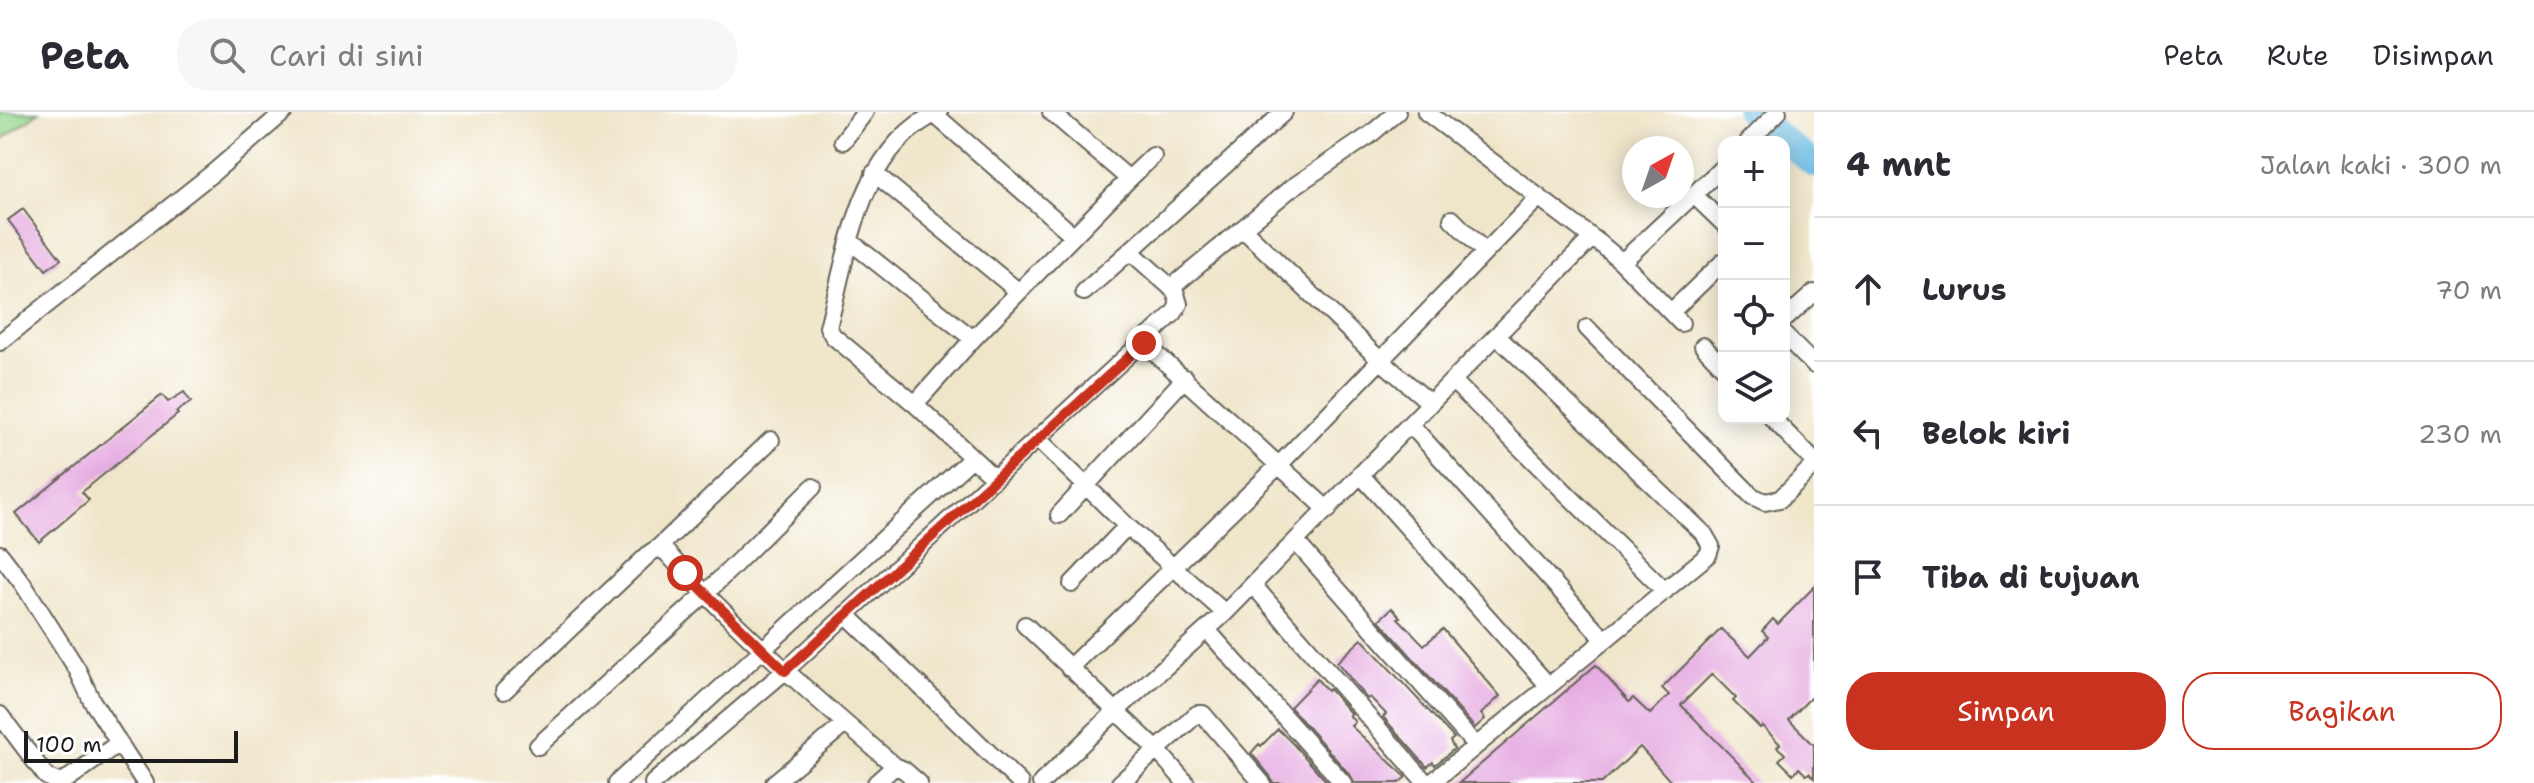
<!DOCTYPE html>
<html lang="id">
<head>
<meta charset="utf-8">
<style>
  body { margin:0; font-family:"Shantell Sans",sans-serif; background:#f7f7f7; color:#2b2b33 }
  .controls { position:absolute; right:24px; top:24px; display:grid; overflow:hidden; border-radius:16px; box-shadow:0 4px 20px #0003 }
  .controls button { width:72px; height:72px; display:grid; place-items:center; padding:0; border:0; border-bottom:2px solid #e1e1e2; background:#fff; color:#2b2b33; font:40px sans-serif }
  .compass { position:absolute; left:1622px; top:24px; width:72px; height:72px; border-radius:50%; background:#fff; box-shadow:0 4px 20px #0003; rotate:40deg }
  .scale { position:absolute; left:24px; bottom:20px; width:214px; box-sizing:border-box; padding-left:8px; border:4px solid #1c1c1c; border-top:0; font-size:22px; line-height:28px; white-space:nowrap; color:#1c1c1c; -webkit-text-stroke:6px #fff; paint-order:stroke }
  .stop { position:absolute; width:24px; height:24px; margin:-18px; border:6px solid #c8321e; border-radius:50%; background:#fff }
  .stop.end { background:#c8321e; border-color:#fff; box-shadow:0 2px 8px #0008 }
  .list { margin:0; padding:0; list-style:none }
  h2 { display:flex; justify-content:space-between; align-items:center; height:104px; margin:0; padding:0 32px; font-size:34px }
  h2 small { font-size:26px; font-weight:400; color:#7c7c81 }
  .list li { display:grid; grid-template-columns:52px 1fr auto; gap:24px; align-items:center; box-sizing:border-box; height:144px; padding:0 32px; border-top:2px solid #e1e1e2 }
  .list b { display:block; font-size:30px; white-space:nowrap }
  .list em { font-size:26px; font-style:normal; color:#7c7c81 }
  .actions { display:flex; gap:16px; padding:24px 32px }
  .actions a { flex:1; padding:18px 0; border:2px solid #c8321e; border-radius:32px; text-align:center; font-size:28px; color:#c8321e }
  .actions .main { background:#c8321e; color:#fff }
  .icon { flex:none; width:44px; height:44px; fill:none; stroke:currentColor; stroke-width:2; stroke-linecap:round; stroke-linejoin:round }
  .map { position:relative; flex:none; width:1814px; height:671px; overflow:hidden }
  header { display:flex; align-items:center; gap:48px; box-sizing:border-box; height:112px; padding:0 40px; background:#fff; border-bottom:2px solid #e1e1e2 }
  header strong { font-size:38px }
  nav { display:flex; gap:44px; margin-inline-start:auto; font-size:28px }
  .search { width:560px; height:72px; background:#f7f7f7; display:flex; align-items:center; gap:20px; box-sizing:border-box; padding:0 28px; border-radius:32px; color:#7c7c81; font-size:30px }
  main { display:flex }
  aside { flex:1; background:#fff }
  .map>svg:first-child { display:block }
  .green { fill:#93d48b; stroke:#587854; stroke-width:2 }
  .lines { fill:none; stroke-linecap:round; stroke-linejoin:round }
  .river { stroke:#65b8e1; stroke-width:26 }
  .building { fill:#e5a9e0 }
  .street-casing { stroke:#666259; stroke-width:20 }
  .street { stroke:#fff; stroke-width:16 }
  .route { stroke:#c8321e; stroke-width:10 }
</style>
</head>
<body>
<header>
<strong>Peta</strong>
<div class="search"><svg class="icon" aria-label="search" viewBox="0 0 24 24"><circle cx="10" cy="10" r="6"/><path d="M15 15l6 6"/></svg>Cari di sini</div>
<nav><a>Peta</a><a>Rute</a><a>Disimpan</a></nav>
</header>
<main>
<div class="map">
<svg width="1814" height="671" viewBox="0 0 1814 671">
  <rect width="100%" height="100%" fill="#fff"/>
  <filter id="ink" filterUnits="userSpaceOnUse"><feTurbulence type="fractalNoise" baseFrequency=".0125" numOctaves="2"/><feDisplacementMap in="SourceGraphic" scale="16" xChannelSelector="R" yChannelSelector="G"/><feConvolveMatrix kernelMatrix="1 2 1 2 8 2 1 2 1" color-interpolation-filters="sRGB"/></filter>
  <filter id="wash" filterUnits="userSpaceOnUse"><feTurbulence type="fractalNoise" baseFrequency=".006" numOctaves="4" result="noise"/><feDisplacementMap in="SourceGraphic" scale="32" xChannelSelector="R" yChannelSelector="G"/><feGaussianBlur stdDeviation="1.8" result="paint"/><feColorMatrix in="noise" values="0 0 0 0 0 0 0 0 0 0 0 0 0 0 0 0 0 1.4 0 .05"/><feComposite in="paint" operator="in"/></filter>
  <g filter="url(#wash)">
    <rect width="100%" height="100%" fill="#efe5c9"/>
    <path class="green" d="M0 0H39L0 29Z"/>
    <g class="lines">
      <path class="river" d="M1749 0 1814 52"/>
    </g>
    <g id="blocks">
      <path class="building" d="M23 97 61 147 46 158 8 108Z
        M184 280 191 290 176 300 178 302 82 380 89 388 39 430 16 402 162 283 168 290Z
        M1814 475V582L1789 608 1814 633V666L1809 661 1806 663 1799 656 1793 662 1779 648 1785 642 1777 635 1780 632 1762 614 1760 616 1733 589 1736 586 1712 562 1681 593 1758 671H1672L1640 635 1602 671H1459L1596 553 1629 590 1633 586 1650 602 1669 583 1662 576 1721 517 1750 544 1768 525 1762 519 1773 507 1778 512Z
        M1392 496 1400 505 1398 506 1424 533 1443 517 1500 584 1481 602 1485 607 1475 616 1379 508Z
        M1362 527 1454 626 1450 629 1454 637 1435 653 1433 650 1427 655 1383 605 1386 602 1370 585 1367 587 1337 550Z
        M1317 567 1327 579 1329 577 1351 602 1349 603 1355 610 1351 614 1406 665 1399 671H1354L1351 664 1290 595Z
        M1278 617 1294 633 1328 671H1273L1270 664 1251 641 1259 632 1261 634Z"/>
    </g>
  </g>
  <g filter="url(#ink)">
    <use href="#blocks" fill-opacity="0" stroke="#666259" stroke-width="2"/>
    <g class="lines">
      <g class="street-casing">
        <path id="street" d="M939 0C859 36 848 140 828 215L833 224 915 292 973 227 1129 67 1051 0
          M1426 0 1602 133 1622 150 1681 211
          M934 2 1073 123
          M843 29 865 0
          M1748 30 1778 0
          M874 61 1019 180
          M1129 67 1153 44
          M1694 83 1724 112
          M1452 107 1484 139
          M1243 117 1379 247 1430 291
          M851 130 973 227
          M1622 150 1724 54
          M1171 176 1290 77 1370 23 1397 0
          M1084 180 1130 139
          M1671 200 1724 149
          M1784 208 1814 181
          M1587 216 1752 384 1765 390 1780 387 1814 353
          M1784 223 1814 253
          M0 230 214 60 284 0
          M1144 231 1328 398
          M1703 234 1724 256
          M1453 269 1665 479
          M915 292 994 366
          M1772 306 1814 349
          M1410 312 1604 527
          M1038 327 1127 414 1225 501
          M1360 362 1548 573
          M1059 403 1185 266
          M1296 430 1476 634
          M658 436 771 328
          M0 442 23 472 77 557 92 589 145 671
          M1072 472 1127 414
          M1253 473 1426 671
          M846 502 1020 671
          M1025 513 1116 599 1041 671
          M1207 518 1343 671
          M1069 556 1278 354 1539 85
          M504 579 650 441 658 436 666 440C737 518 815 586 895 654L904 658 919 671
          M0 603 46 664C55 670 59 671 69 666L119 631
          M538 634 705 482 813 375
          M617 671 972 346
          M653 671 785 559 1174 201 1179 192 1175 179 1130 139 1284 0
          M774 671 845 612
          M876 671 895 654
          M1120 671 1197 602H1203L1262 671
          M1186 671 1156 637 1116 599 1225 501 1592 126
          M1431 671 1708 443 1711 434 1704 422 1497 224"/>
      </g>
      <use href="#street" class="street"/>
    </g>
  </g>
  <g class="lines" filter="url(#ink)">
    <path class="route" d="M685 461 785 559 1144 231"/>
  </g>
</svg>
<div class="controls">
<button>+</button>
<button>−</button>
<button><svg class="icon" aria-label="locate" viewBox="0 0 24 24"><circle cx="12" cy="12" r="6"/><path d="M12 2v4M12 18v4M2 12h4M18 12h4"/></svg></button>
<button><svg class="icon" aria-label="layers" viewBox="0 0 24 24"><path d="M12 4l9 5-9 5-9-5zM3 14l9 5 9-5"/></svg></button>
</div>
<svg class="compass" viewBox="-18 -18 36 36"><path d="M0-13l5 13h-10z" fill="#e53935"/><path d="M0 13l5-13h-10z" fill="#7c7c81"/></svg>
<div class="scale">100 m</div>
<div class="stop" style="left:685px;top:461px"></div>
<div class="stop end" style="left:1144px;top:231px"></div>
</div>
<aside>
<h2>4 mnt<small>Jalan kaki · 300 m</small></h2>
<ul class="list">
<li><svg class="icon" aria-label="ahead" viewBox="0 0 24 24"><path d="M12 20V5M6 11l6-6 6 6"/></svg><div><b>Lurus</b></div><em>70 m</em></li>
<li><svg class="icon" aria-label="left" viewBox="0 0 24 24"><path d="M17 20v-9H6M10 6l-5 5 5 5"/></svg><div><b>Belok kiri</b></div><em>230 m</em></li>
<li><svg class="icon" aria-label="arrive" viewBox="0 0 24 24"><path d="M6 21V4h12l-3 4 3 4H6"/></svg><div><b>Tiba di tujuan</b></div></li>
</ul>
<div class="actions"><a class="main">Simpan</a><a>Bagikan</a></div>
</aside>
</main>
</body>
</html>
